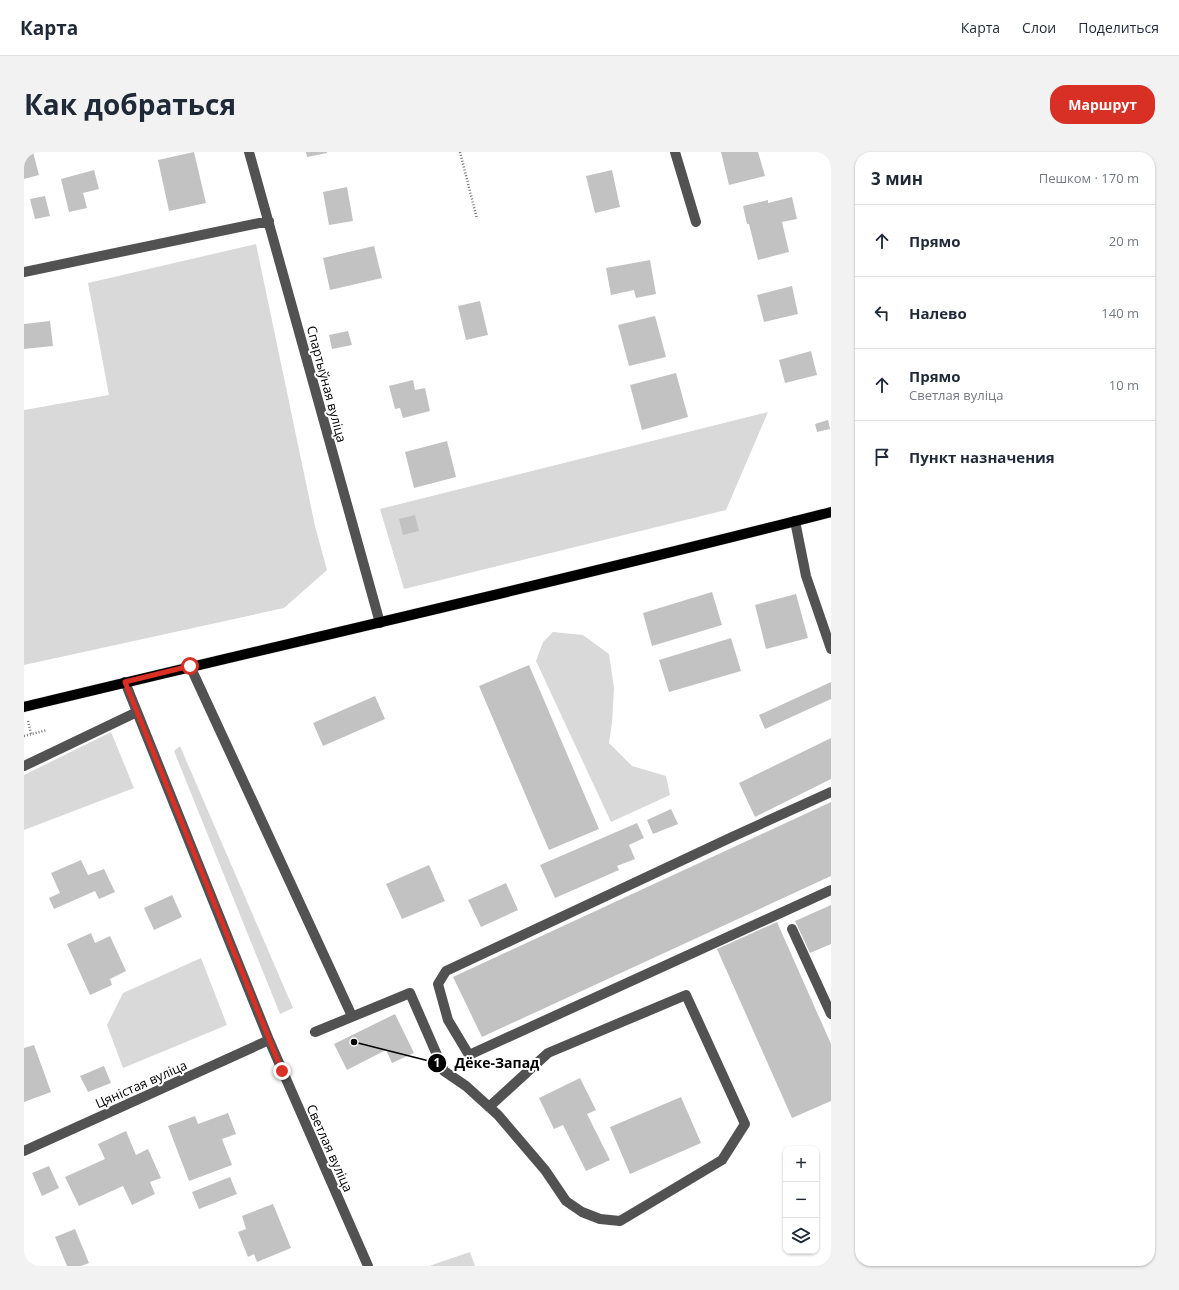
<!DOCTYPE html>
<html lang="ru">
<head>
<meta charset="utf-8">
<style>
  body { margin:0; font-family:"Open Sans",sans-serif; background:#f2f2f3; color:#1f2937 }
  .controls { position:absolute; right:12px; bottom:12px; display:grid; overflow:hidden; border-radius:8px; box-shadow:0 1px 3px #0004 }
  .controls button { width:36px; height:36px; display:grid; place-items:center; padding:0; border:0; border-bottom:1px solid #e0e1e3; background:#fff; color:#1f2937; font:20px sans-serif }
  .stop { position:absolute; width:12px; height:12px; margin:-9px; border:3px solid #d93025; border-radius:50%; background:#fff }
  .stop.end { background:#d93025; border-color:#fff; box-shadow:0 1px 4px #0008 }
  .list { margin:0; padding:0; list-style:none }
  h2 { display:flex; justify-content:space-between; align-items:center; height:52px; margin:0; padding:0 16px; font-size:17px }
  h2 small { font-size:13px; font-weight:400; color:#747a83 }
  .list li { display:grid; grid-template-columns:26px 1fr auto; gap:12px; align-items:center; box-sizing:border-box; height:72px; padding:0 16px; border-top:1px solid #e0e1e3 }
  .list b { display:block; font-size:15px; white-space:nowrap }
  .list p { margin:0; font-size:13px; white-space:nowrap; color:#747a83 }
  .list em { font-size:13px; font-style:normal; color:#747a83 }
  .icon { flex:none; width:22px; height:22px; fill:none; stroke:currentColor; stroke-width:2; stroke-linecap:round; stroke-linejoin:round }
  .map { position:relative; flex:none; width:807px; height:1114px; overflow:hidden; border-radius:16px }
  header { display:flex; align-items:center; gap:24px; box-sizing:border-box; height:56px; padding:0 20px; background:#fff; border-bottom:1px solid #e0e1e3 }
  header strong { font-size:19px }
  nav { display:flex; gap:22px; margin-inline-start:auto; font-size:14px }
  .intro { display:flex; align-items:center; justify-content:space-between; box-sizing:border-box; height:96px; padding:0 24px }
  h1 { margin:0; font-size:28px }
  .button { padding:10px 18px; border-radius:16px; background:#d93025; color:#fff; font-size:14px; font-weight:700 }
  main { display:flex; gap:24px; padding:0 24px }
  aside { flex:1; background:#fff; border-radius:16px; box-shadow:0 1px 3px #0004 }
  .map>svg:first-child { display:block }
  .green { fill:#d9d9d9 }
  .building { fill:#c2c2c2 }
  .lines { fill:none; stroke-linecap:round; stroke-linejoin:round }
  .major-casing { stroke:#dbdbdb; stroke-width:11 }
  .path { stroke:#747474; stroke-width:2.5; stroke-dasharray:1 2; stroke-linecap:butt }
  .minor { stroke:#525252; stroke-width:10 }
  .major { stroke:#000; stroke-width:10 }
  .route { stroke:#d93025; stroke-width:5 }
  .labels { text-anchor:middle; stroke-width:4; stroke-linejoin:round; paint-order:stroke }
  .street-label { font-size:13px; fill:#000; stroke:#fff }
  .leader { fill:none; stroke:#000; stroke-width:1.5 }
  .callout-dot { fill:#000; stroke:#fff; stroke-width:1.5 }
  .mark-label { font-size:12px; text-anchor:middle; font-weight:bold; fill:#fff }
  .callout-label { font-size:14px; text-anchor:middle; font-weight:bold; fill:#000; stroke:#fff; stroke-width:4; stroke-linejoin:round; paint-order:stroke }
</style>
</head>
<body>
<header>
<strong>Карта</strong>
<nav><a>Карта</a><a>Слои</a><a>Поделиться</a></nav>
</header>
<div class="intro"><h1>Как добраться</h1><a class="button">Маршрут</a></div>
<main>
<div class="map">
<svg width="807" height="1114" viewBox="0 0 807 1114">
  <rect width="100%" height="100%" fill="#fff"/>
  <path class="green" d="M232 92 291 374 303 418 260 456 0 513V258L85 243 64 131Z
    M744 260 702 358 380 437 356 357Z
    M529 480 559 483 585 502 590 536 588 571 585 591 608 614 642 624 646 643 587 670 512 509 519 490Z
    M87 580 110 636 0 678V623Z
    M156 594 269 856 256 862 150 599Z
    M177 806 203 873 99 916 83 873 99 841Z
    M446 1100 451 1114H405Z"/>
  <path class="building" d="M0 0H9L15 23 0 27Z
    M170 0 182 51 145 59 134 8Z
    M282 0H303V1L283 5Z
    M697 0H734L741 24 705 33Z
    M70 18 75 37 59 41 63 56 45 60 37 27Z
    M588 18 596 55 571 61 562 24Z
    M323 35 329 69 305 73 299 40Z
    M21 44 26 64 11 67 6 47Z
    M768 45 773 67 758 70 765 100 734 108 725 72H723L719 54 744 48V51Z
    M350 94 358 126 306 138 299 106Z
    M626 108 632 142 612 146 610 138 587 143 582 116Z
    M768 134 774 162 740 170 733 143Z
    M456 149 464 183 442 188 434 154Z
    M631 164 642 205 605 214 594 173Z
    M26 169 29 194 0 197V172Z
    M324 179 328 193 308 197 305 183Z
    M787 199 793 223 761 231 755 208Z
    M652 221 664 265 618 278 606 233Z
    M389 228 391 238 401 236 406 259 379 266 376 256 371 257 365 234Z
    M804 268 806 277 793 280 791 272Z
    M423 289 432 325 390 336 381 300Z
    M391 363 395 379 379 383 375 367Z
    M688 440 698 473 628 494 619 461Z
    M772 442 784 486 742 497 731 453Z
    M707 486 717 519 645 540 635 508Z
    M505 513 575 677 525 698 455 534Z
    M807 530V547L741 577 735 563Z
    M351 544 361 567 299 594 289 571Z
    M807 586V627L731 665 715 631Z
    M807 650V724L458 885 429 825Z
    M647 657 654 672 629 682 623 668Z
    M613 671 620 686 605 693 611 707 593 714 595 718 531 746 516 713Z
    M57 708 64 723 80 717 91 740 75 747 71 739 30 757 25 746 36 741 27 721Z
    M405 713 421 749 378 767 362 732Z
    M482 731 494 758 457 775 444 748Z
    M148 743 158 765 130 778 120 756Z
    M807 753V792L786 801 771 769Z
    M753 770 807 892V949L768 966 693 797Z
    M67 781 71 791 86 784 102 819 86 827 88 833 66 843 43 792Z
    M371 862 390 901 368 911 362 898 323 918 310 892Z
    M10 893 27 940 0 950V896Z
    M80 914 87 931 64 940 56 924Z
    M556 926 572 958 563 962 586 1008 562 1019 539 973 530 977 515 946Z
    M657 945 677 991 606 1022 586 975Z
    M204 961 212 982 198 987 208 1013 165 1029 144 974 171 964 174 972Z
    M102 979 112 1003 124 997 137 1026 126 1030 131 1042 108 1053 99 1034 55 1054 41 1025 81 1007 74 992Z
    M25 1014 35 1036 18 1044 8 1021Z
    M206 1025 213 1042 175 1057 168 1040Z
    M249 1052 267 1096 233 1110 230 1102 224 1105 214 1080 222 1077 218 1064Z
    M51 1077 65 1111 57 1114H43L31 1085Z"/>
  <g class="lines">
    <g class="major-casing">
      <path id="major" d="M0 555C269 490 539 429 807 360"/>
    </g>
    <path class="path" d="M436 0 453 67
      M4 569 7 582
      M0 584 23 578"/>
    <path class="minor" d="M225 0 356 471
      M651 0 672 70
      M0 120 245 69
      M771 369 782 424 807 497
      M166 514 328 864
      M101 530 245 888 344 1114
      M0 614 113 560
      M807 640 708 685 422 819 414 832 424 868 445 903 807 738
      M768 777 807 862
      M291 880 386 841 420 919 442 934 474 963 521 1018 542 1049 558 1060 576 1067 596 1069 698 1008 721 972 662 843 524 901 465 955
      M0 999 245 888"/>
    <use href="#major" class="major"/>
  </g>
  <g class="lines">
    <path class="route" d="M166 514 101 530 258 919"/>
  </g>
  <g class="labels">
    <g class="street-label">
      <text transform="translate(303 232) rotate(75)" y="5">Спартыўная вуліца</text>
      <text transform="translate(117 932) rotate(-24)" y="5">Цяністая вуліца</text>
      <text transform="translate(306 996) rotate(66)" y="5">Светлая вуліца</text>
    </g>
  </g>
  <path class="leader" d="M330 890L413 911"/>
  <g class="callout-dot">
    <circle cx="330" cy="890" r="4"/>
    <circle cx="413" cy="911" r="10"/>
  </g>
  <g class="mark-label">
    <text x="413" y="915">1</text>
  </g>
  <g class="callout-label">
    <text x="473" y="916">Дёке-Запад</text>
  </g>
</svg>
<div class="controls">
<button>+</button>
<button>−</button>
<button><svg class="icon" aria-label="layers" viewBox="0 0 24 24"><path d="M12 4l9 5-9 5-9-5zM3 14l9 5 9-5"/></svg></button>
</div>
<div class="stop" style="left:166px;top:514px"></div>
<div class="stop end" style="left:258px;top:919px"></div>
</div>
<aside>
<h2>3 мин<small>Пешком · 170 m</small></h2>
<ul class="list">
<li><svg class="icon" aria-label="ahead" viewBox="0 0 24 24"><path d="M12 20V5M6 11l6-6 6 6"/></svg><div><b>Прямо</b></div><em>20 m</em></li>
<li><svg class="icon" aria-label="left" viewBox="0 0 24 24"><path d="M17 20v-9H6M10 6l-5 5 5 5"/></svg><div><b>Налево</b></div><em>140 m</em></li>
<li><svg class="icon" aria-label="ahead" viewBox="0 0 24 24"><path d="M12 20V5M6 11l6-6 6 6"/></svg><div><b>Прямо</b><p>Светлая вуліца</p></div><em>10 m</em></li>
<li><svg class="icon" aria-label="arrive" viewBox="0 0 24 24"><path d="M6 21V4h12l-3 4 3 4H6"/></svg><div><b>Пункт назначения</b></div></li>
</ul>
</aside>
</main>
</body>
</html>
